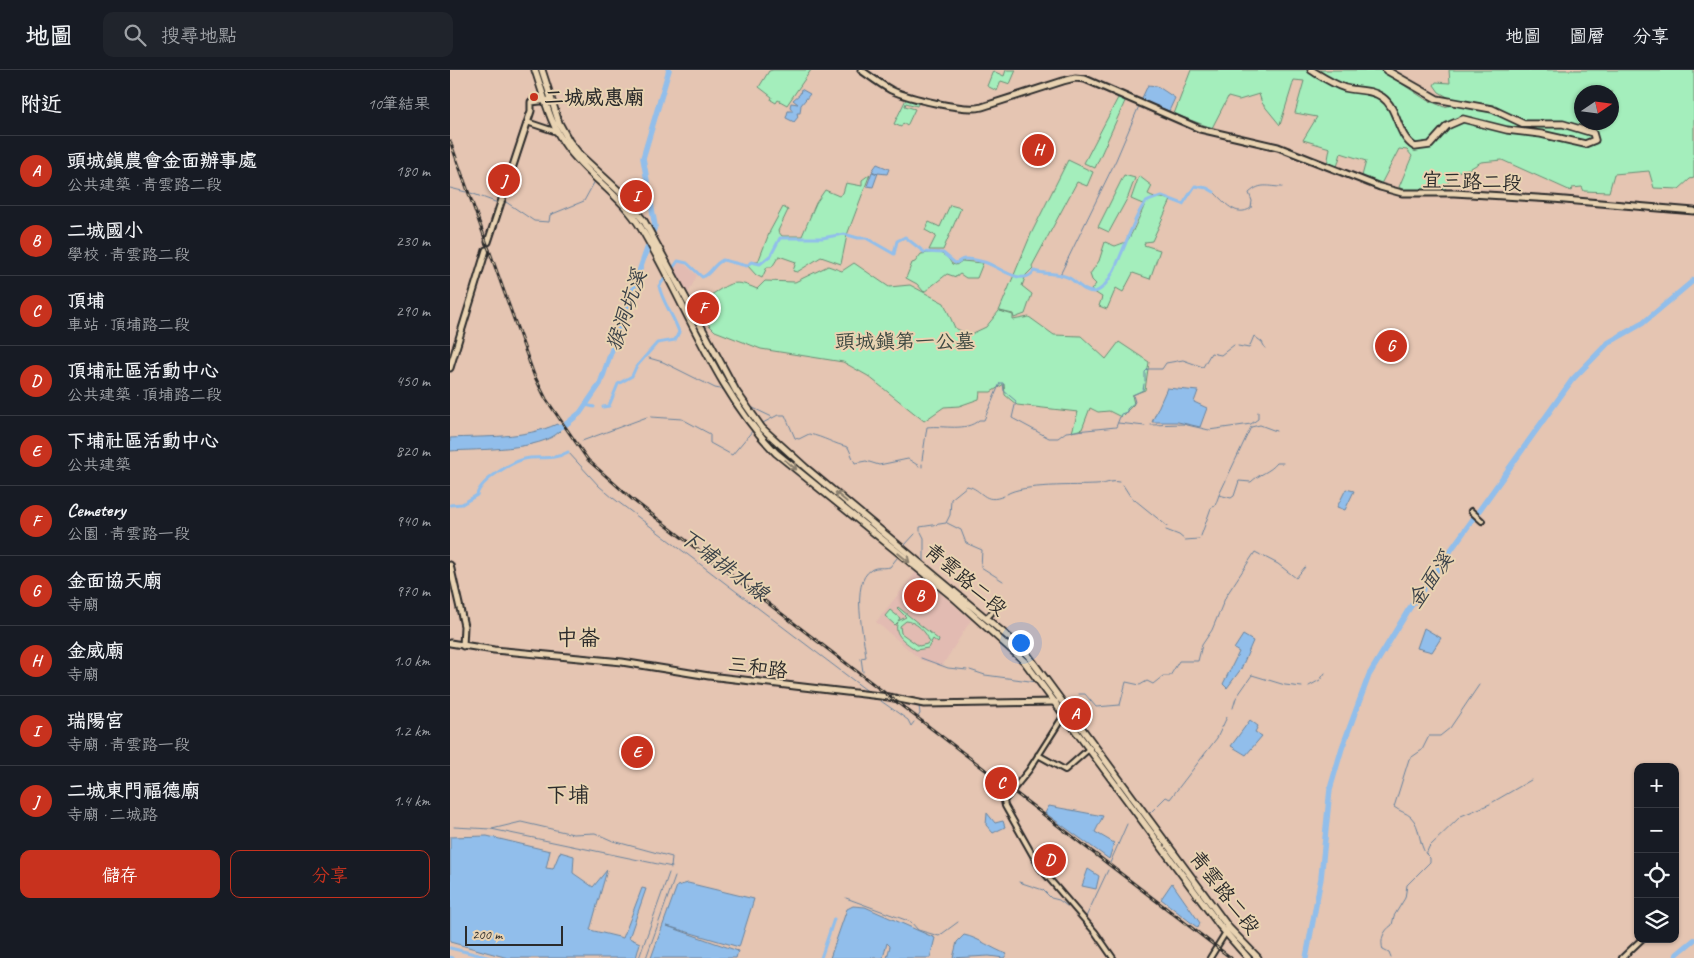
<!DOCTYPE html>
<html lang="zh-TW">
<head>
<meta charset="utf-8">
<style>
  body { margin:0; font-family:Caveat,"LXGW WenKai TC",sans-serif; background:#20242c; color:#f1f3f6 }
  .controls { position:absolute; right:15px; bottom:15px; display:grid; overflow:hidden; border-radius:10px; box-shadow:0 1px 4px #0004 }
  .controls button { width:45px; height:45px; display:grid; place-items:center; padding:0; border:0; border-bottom:1px solid #363941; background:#171b24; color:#f1f3f6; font:25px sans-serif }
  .compass { position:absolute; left:1124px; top:15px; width:45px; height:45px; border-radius:50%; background:#171b24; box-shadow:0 1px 4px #0004; rotate:77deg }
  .scale { position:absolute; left:15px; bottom:12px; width:98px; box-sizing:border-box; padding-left:5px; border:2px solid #2b2b2b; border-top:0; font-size:14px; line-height:18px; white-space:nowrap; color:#2b2b2b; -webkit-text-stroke:4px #e9d3b2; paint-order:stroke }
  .you { position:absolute; left:570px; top:572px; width:18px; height:18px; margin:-12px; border:4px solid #fff; border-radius:50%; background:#1a73e8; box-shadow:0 0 0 8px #1a73e833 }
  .badge { display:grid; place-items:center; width:32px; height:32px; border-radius:50%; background:#c8321e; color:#fff; font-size:16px; font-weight:700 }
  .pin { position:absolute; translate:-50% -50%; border:2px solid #fff; box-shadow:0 1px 5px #0006 }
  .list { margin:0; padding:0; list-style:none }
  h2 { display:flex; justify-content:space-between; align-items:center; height:65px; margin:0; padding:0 20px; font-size:21px }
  h2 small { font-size:16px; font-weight:400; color:#9ea1a6 }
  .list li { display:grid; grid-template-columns:32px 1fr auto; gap:15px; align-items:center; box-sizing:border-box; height:70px; padding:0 20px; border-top:1px solid #363941 }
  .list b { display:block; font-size:19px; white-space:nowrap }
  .list p { margin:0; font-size:16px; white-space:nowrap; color:#9ea1a6 }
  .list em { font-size:16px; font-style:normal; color:#9ea1a6 }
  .actions { display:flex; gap:10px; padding:15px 20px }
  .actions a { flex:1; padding:11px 0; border:1px solid #c8321e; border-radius:10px; text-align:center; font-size:18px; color:#c8321e }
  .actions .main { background:#c8321e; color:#fff }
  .icon { flex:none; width:28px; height:28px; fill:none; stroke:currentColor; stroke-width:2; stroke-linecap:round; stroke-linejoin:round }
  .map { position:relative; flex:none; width:1244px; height:888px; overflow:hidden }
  header { display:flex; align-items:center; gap:30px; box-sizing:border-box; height:70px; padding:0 25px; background:#171b24; border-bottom:1px solid #363941 }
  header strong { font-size:24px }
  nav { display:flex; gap:28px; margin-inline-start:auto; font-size:18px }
  .search { width:350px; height:45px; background:#20242c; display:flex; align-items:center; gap:12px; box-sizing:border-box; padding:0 18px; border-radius:10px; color:#9ea1a6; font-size:19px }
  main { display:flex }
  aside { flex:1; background:#171b24 }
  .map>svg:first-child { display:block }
  .built { fill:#e2bbb2 }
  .green { fill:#a4eebc; stroke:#688c74; fill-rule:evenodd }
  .water { fill:#91beeb; stroke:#68839e }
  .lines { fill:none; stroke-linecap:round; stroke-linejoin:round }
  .stream { stroke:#68839e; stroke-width:1 }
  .canal { stroke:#91beeb; stroke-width:3 }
  .river { stroke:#91beeb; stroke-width:5.5 }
  .street-casing { stroke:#2b2b2b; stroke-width:8 }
  .secondary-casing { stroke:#2b2b2b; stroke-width:9 }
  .primary-casing { stroke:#2b2b2b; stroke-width:9 }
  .street { stroke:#e9d3b2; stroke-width:4 }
  .secondary { stroke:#e9d3b2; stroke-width:5 }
  .primary { stroke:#e9d3b2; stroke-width:5.5 }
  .rail-casing { stroke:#2b2b2b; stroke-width:3 }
  .rail { stroke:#e9d3b2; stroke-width:1; stroke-dasharray:4; stroke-linecap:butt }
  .oneway { stroke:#8a7f6e }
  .poi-dot { fill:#c8321e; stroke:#e9d3b2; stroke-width:2 }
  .labels { text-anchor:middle; stroke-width:4; stroke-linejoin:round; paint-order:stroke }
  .poi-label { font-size:20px; font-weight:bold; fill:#2b2b2b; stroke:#e9d3b2; text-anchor:start }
  .street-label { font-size:20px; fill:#2b2b2b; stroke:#e9d3b2 }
  .park-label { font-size:20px; fill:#3d4841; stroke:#e9d3b2 }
  .water-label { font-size:21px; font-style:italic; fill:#3a4148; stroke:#e9d3b2 }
  .quarter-label { font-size:22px; fill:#2b2b2b; stroke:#e9d3b2 }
</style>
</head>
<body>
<header>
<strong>地圖</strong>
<div class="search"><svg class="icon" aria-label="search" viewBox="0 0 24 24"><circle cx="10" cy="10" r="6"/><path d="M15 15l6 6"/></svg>搜尋地點</div>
<nav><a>地圖</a><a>圖層</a><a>分享</a></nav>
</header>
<main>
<aside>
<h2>附近<small>10筆結果</small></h2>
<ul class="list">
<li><span class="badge">A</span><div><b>頭城鎮農會金面辦事處</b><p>公共建築 · 青雲路二段</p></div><em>180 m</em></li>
<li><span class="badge">B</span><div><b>二城國小</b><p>學校 · 青雲路二段</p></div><em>230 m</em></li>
<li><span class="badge">C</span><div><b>頂埔</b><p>車站 · 頂埔路二段</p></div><em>290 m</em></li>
<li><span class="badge">D</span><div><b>頂埔社區活動中心</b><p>公共建築 · 頂埔路二段</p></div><em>450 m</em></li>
<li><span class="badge">E</span><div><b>下埔社區活動中心</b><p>公共建築</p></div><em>820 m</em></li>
<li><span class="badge">F</span><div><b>Cemetery</b><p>公園 · 青雲路一段</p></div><em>940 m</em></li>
<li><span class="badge">G</span><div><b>金面協天廟</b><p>寺廟</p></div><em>970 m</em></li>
<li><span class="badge">H</span><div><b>金威廟</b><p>寺廟</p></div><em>1.0 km</em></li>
<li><span class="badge">I</span><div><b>瑞陽宮</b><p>寺廟 · 青雲路一段</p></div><em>1.2 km</em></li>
<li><span class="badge">J</span><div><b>二城東門福德廟</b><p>寺廟 · 二城路</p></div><em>1.4 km</em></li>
</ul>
<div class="actions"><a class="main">儲存</a><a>分享</a></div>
</aside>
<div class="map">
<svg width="1244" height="888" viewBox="0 0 1244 888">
  <rect width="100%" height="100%" fill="#e5c5b2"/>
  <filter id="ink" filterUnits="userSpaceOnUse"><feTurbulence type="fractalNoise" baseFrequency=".02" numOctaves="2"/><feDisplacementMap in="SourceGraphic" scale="10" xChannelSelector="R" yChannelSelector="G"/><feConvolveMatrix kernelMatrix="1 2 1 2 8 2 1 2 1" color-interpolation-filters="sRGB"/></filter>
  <g filter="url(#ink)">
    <path class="built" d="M232 192 247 205 237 226 224 201 227 193Z
      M466 502 521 550 492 596 471 590 426 552Z"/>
    <path class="green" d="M323 0H361L337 35 328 30 326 33 321 30 322 27 309 17 319 1Z
      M556 0H566L560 14 551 11 547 21 537 16 543 1 554 6Z
      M741 0H931L975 29 994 37 1002 35 1003 30 989 22 984 15 986 12 1000 13 999 0H1244V108L1240 109 1229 119 1204 118 1199 101 1164 104 1159 122 1134 121 1132 117 1122 118 1121 121 1052 90 1031 92 1021 98 1003 103 995 119 956 122 949 117 962 86 957 80 949 79 931 114 912 106 916 91 891 83 887 97 877 95 880 78 853 70 867 47 845 43 854 11 844 10 830 55 812 33 809 24 789 30 778 27 762 58 724 44ZM1132 22H1162V52H1132Z
      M669 26 676 29 645 98 634 93Z
      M457 27 470 30 467 36 456 33 455 36 465 39 457 56 453 53 451 57 444 54Z
      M618 90 643 102 637 116 627 112 582 196 583 198 576 205 572 216 582 224 575 244 564 248 563 244 550 241 563 245V250L579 247 604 265 631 266 656 289 669 272 699 292 695 320 682 325 684 334 671 347 659 341 648 342 640 338 632 359 622 362 628 342 567 335 555 325 554 314 541 322H530L529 329 509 336 494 337 474 351 418 306 393 292 311 279 265 261 253 249 252 243 255 228C278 217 279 206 307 219L315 211 345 212 378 196 392 201 404 193 439 217 460 215 494 233 505 258 519 265 536 257 549 241 581 164Z
      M420 104 397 165 391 194 371 187 347 202 343 201 346 192 329 186 322 197H317L312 208 306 205 297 195 300 192H308L320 161 333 137 338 140 328 161 332 166H352L366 133 375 120 389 126 393 123 396 113 412 116V110Z
      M674 105 685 108 678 127 659 162 648 157Z
      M689 106 702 116 698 124C707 129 711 127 721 130L702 171 695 172 694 175 710 180 700 209 683 203 673 222 666 218 657 239 649 236 652 227 641 220 646 214 642 210 640 204 649 191 655 172 665 176C668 175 673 173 676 172 680 170 691 142 695 135L681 129Z
      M500 135 511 138 493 180H479L486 166 475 160 479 152 490 157Z
      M488 182 497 187 502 194 506 195 512 191 533 193 527 208H516L510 204 506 207 497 204 474 222 467 214 456 208 462 193 465 192 471 184Z
      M448 537 489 570 488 573 483 569 478 578 466 580C457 573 442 565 448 552L445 555 435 546 440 540 450 548 448 551 456 547 447 538ZM456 551C465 551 477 562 479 571L477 574 469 576 451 563 450 556Z"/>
    <path class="water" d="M698 15 707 16 725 28 719 41 693 31 692 28Z
      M351 19 360 24 351 35 350 43H347L348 47 344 52 336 48 338 41H343L340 37 341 33 348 34 343 30 350 24Z
      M427 94 439 99 437 104 428 103 423 117 417 116 422 102 428 104 422 101Z
      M717 318 748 321 744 332 757 338 750 357 728 352H702Z
      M107 354 110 361C91 381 28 379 0 381V368C36 366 74 369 107 354Z
      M896 419 904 421 895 440 887 437Z
      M974 558 991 568 982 582 967 578Z
      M793 565 803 571 791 599 777 618 773 614 789 582 784 579Z
      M800 650 808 656 805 662 812 666 796 685 781 676Z
      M599 736 653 746 645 762 664 773 659 789 595 743Z
      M537 743 545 753 553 751 555 757 543 763 536 755Z
      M37 766 100 781 96 798 103 799 110 782 124 786 123 803 143 817 157 800 140 860 173 868 192 818 196 819 179 868 190 873 186 888H58L0 872V767Z
      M638 799 649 806 646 819 632 816Z
      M238 813 304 829 289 877 217 856 288 881 286 888H201L227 816Z
      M722 813 750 853 748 858 711 829Z
      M403 836 415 837 485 868 480 888H437L440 876 437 873 433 888H380L397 839Z
      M514 865C529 868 542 879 557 884L554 888 539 886 503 888 507 872Z"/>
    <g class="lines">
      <path class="stream" d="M0 118 16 122
        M764 122C774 132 786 148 801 138L802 131 799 123C811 112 818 117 832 117
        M21 123 48 133
        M53 133 56 132 84 151 99 152 100 145 134 131 145 111
        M610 205 666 90 689 36
        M788 276 799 278 804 266 812 272 815 278
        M194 287H196
        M199 288 213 292 265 318 275 320
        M695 311V302L698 299H712L716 293 733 290 753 297 761 283 771 285 784 275
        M297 330 301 337 322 347
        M201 347 232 349 260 364V373L282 385 304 359
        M668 353 695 356
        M311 354 328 345H335L345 368 349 369 359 364C374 367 384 374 398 377L405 393 416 391 429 395 458 389 469 396
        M701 355 733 354 759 360 801 354 808 349V342
        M132 371 197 347
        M118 382 149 416 163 428 420 623
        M472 390 477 357C494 355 516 362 529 350H534L550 313H553L554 321 566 331 562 348 599 368H608L616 362 666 357 671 344 677 342V339L685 332 683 325 693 320 694 314
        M472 397V394
        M673 415 680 426 717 456
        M557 424C572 414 626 416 646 415 654 415 660 410 669 412
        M769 425 801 357 810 355 826 361
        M497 453 511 460 516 473 532 480 531 497 553 511
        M716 460 729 465 735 470 749 469
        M470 461V457L496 453 500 445 501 429 517 416C533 419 533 435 554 426
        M471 462 474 468V492
        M751 466 761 438 765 436 769 425 781 428 784 426 789 411 801 412C809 404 820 402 827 393H833
        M454 476 465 464
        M471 588 498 598 517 600
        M520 600 535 605 587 612
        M413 602 411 588 416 587C414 566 400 513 421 500 427 496 433 499 440 497L447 488
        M859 616 870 610 875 603
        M629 624H635L646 637 670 635 676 612 690 615 697 611 703 614 713 606H720L729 591H748L752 575 762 560 776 526 805 482 828 494 846 508 855 497
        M431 631 458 650 461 656 464 652
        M783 638 786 628 802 605 835 615 852 617
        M467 648 470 644 469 636
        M1043 732 1081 710
        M699 744 716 727 720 729 767 668 777 647
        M4 757 41 759 222 797
        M42 759 71 752 123 764 145 763 163 771 222 787 221 798
        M976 784C968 773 971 757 961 747 957 743 949 741 944 737L959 689 972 680 979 666H990L1000 658 1029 615
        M660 793 677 754
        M569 812 593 820 601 828 609 830 617 836
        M396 828 461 852 468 860 489 866 508 852
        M635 849 658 800
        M189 888 219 803
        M196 888 225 807
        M941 888 939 883 933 880C930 870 933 861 942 855L944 846 955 828 957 815 980 792V788L976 784 979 777 1011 746 1040 734"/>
      <path class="canal" d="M223 198 228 191 237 193 252 207C261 205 263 194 273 190L297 196 301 192 310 194 321 185 330 168H372L394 164 408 168H416L444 184 447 171 455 167 474 182 493 183 505 193C507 193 509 191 511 190 516 187 529 191 534 192 547 195 572 218 584 201 595 205 611 202 621 209 628 214 634 222 644 222 665 220 680 149 695 133 698 130 707 128 712 126L733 134 745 116 757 118 764 122
        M136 335 144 337
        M153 337 159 336 168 314 182 306 186 297 207 273 225 270 229 262C224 246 212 232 209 216L215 208
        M0 435 12 434 27 425C30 410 66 389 80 388 95 387 104 390 118 382
        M0 878 41 888
        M0 887 3 888
        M371 888 384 849"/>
      <path class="river" d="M103 360 115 355 130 343 150 314 205 156 193 88 219 0
        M856 888 871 808 880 719 892 678 919 605 959 539 1122 310 1158 273 1193 253 1244 210
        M1226 888 1227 884 1244 870"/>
      <g class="street-casing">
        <path id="street" d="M77 52 107 62
          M933 281 949 285
          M1021 441 1032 451
          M537 548 549 534
          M614 645 579 700 554 731 555 736 590 798 645 862 663 888
          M588 685 615 700 640 678
          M760 888 776 862
          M1172 888 1192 869"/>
      </g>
      <g class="secondary-casing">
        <path id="secondary" d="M411 0C421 7 430 14 441 20 458 28 515 42 532 37L613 11 625 8 635 9 750 59 828 77 930 117 952 123H1004L1103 129 1244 141
          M38 172 81 41V32L100 30
          M0 298 36 180
          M0 495 14 556 13 576
          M0 573 44 580 172 592 259 606 439 627 474 634 606 632"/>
      </g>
      <g class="primary-casing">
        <path id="primary" d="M85 0C94 26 100 55 117 77 139 107 172 126 191 158 236 233 265 320 326 383L503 527 574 591 770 856 798 888
          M92 0 109 53 119 71 130 85 170 122 194 151 286 321 312 358 356 398 574 580 779 858 808 888
          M861 0C871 6 883 14 895 18 907 21 921 19 932 27 949 39 946 65 965 77L980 75 997 56 1013 49 1057 60 1091 64 1135 74 1145 70 1143 63 1113 54H1074L1042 39 987 29 936 0"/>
      </g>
      <use href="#street" class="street"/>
      <use href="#secondary" class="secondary"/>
      <use href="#primary" class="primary"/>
      <g class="rail-casing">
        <path id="rail" d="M0 71 84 305 96 329 138 390 183 430 781 888"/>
      </g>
      <use href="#rail" class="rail"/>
    </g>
    <defs><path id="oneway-shaft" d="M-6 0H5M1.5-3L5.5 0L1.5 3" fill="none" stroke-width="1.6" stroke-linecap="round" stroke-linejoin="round" transform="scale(1.25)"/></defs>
    <g class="oneway">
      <use href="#oneway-shaft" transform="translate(341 395) rotate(40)"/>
      <use href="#oneway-shaft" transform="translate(391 427) rotate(-140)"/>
      <use href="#oneway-shaft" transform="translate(454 488) rotate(39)"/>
    </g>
  </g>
  <circle class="poi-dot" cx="84" cy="27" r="5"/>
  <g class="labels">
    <g class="poi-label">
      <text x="94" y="34">二城威惠廟</text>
    </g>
    <g class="street-label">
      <text transform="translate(1022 111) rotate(2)" y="7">宜三路二段</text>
      <text transform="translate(516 509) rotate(40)" y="7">青雲路二段</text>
      <text transform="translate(308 597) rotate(7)" y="7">三和路</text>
      <text transform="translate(775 822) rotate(52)" y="7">青雲路二段</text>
    </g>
    <g class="park-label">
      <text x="455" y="278">頭城鎮第一公墓</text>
    </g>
    <g class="water-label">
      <text transform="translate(176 240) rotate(-71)" y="7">猴洞坑溪</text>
      <text transform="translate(274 495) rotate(37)" y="7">下埔排水線</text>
      <text transform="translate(980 510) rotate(-55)" y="7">金面溪</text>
    </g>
    <g class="quarter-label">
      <text x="128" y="575">中崙</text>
      <text x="118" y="732">下埔</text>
    </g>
  </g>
</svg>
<div class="controls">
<button>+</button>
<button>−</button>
<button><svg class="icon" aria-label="locate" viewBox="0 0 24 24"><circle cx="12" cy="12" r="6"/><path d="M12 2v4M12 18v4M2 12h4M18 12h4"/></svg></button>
<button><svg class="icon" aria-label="layers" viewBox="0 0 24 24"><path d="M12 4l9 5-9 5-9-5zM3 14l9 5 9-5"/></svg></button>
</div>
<svg class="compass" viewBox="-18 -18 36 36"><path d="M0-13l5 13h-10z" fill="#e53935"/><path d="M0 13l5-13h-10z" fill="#9ea1a6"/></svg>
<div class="scale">200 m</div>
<div class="you"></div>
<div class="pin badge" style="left:625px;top:644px">A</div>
<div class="pin badge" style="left:470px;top:526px">B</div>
<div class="pin badge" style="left:551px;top:713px">C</div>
<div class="pin badge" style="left:600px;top:790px">D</div>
<div class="pin badge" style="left:187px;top:682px">E</div>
<div class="pin badge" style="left:253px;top:238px">F</div>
<div class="pin badge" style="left:941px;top:276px">G</div>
<div class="pin badge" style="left:588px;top:80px">H</div>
<div class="pin badge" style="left:186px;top:126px">I</div>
<div class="pin badge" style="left:54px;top:110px">J</div>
</div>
</main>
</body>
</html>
